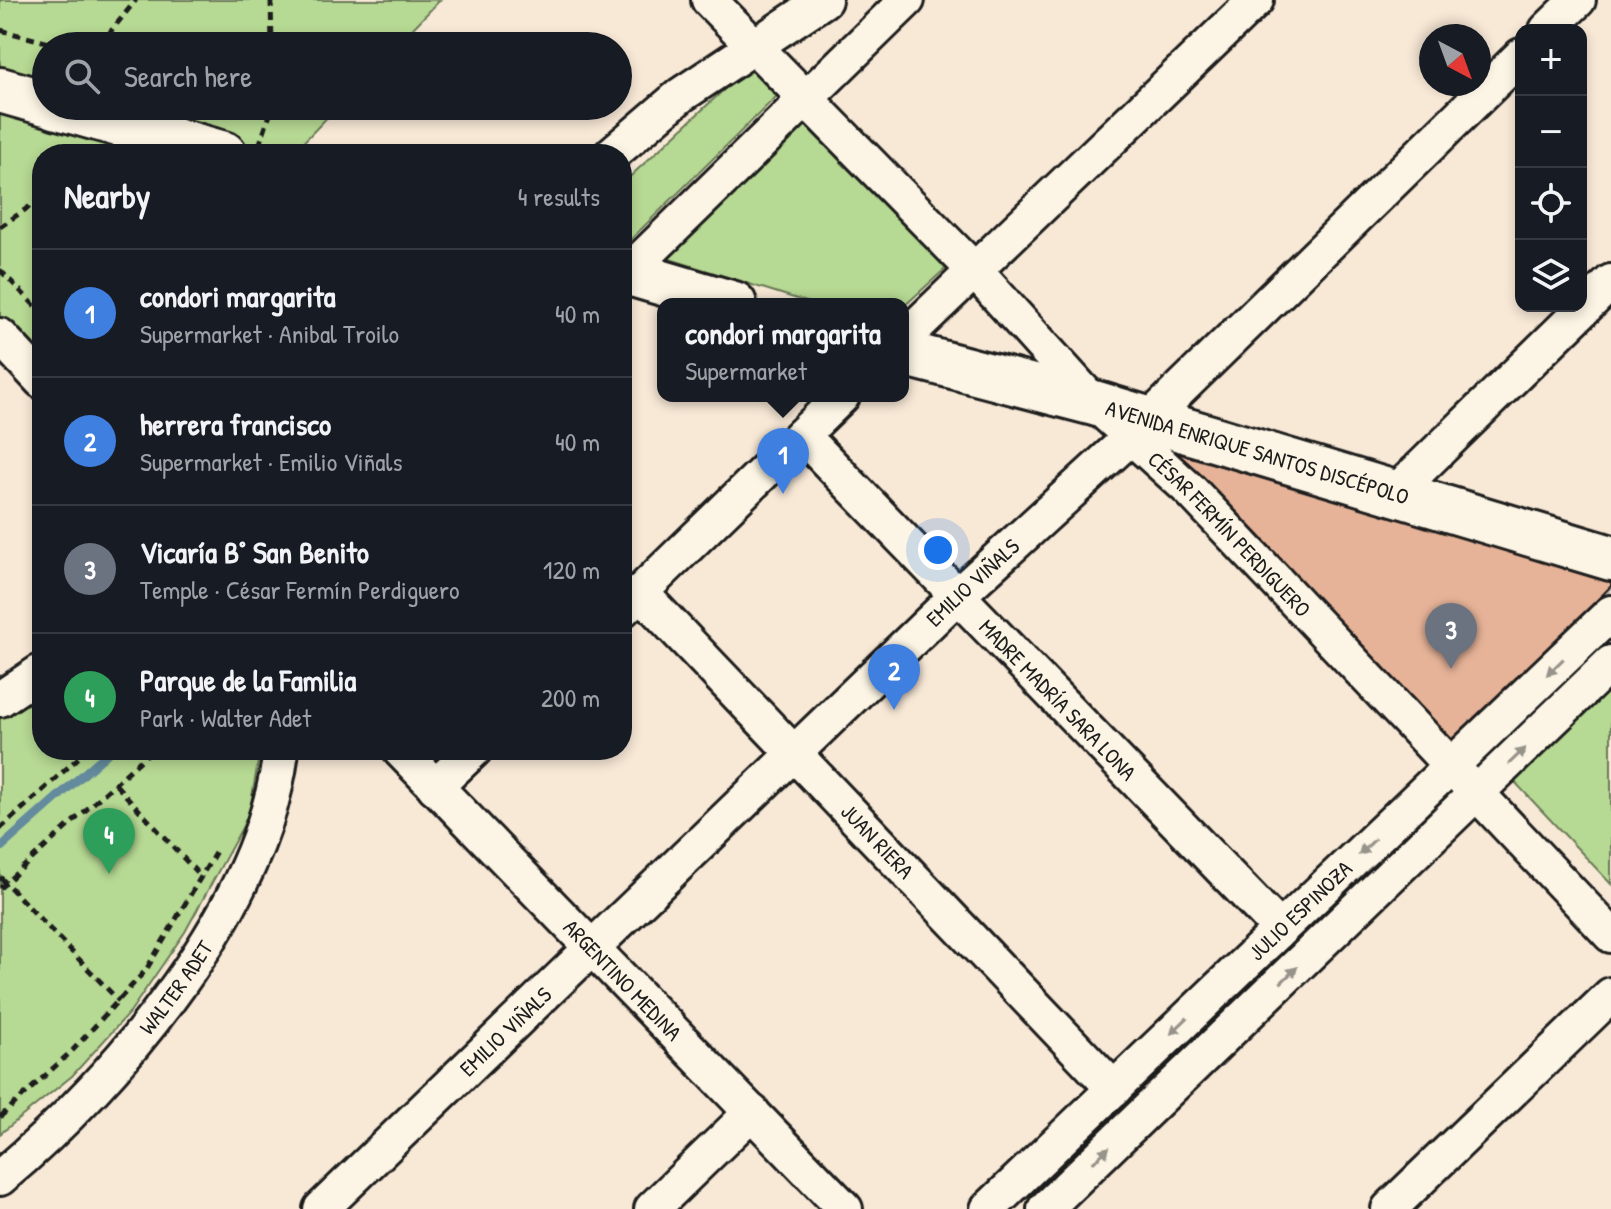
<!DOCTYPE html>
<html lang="en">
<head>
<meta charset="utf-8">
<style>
  body { margin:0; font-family:"Patrick Hand",sans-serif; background:#20242c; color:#f1f3f6 }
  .controls { position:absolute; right:24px; top:24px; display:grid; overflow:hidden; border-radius:16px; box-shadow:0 4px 12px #0003 }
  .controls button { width:72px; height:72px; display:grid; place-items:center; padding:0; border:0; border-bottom:2px solid #363941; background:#171b24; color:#f1f3f6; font:40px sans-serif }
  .compass { position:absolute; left:1419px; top:24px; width:72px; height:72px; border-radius:50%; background:#171b24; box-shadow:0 4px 12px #0003; rotate:139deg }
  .you { position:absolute; left:938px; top:550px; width:28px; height:28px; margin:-20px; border:6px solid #fff; border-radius:50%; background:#1a73e8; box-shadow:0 0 0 12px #1a73e833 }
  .badge { display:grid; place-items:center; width:52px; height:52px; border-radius:50%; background:#c8321e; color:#fff; font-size:26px; font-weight:700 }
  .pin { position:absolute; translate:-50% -66px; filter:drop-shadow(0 2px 4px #0008) }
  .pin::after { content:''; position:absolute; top:42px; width:28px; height:24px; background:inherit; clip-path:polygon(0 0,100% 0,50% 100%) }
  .popup { position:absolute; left:657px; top:298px; width:252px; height:104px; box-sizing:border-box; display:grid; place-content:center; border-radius:16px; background:#171b24; filter:drop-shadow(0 2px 6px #0005); font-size:26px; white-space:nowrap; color:#9ea1a6 }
  .popup b { font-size:30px; color:#f1f3f6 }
  .popup::after { content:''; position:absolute; left:50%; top:100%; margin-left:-16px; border:16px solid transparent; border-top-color:#171b24 }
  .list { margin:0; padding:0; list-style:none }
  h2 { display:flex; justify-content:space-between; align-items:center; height:104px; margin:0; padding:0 32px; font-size:34px }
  h2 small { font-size:26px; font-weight:400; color:#9ea1a6 }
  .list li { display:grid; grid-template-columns:52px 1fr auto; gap:24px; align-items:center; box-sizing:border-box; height:128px; padding:0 32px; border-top:2px solid #363941 }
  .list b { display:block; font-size:30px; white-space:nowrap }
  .list p { margin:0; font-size:26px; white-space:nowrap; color:#9ea1a6 }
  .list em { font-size:26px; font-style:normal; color:#9ea1a6 }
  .icon { flex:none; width:44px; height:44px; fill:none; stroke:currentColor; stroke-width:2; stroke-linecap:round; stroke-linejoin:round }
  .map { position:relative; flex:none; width:1611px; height:1209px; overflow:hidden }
  .search { position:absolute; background:#171b24; box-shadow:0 4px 12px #0003; left:32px; top:32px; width:600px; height:88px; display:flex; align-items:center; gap:20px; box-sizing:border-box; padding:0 28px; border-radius:44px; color:#9ea1a6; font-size:30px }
  .panel { position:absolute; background:#171b24; box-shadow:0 4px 12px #0003; left:32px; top:144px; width:600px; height:616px; border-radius:32px }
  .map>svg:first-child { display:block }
  .green { fill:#b6d993; stroke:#697a58; stroke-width:2 }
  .shadow { fill:#0003 }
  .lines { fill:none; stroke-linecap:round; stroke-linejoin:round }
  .stream { stroke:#638b9d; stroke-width:9 }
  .building { fill:#e6b398; stroke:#1c1c1c; stroke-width:2 }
  .street-casing { stroke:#1c1c1c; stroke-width:40 }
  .secondary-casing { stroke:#1c1c1c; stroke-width:50 }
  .path { stroke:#1c1c1c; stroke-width:5; stroke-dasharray:8 6; stroke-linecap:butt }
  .street { stroke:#fcf5e5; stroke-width:34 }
  .secondary { stroke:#fcf5e5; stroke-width:44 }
  .oneway { fill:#97938b }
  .labels { text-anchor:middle; stroke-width:6; stroke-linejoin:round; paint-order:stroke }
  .street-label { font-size:22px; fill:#1c1c1c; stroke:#fcf5e5 }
</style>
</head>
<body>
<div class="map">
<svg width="1611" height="1209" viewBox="0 0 1611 1209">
  <rect width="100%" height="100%" fill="#f8e8d6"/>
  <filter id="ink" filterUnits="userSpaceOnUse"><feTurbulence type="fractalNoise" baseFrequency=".0125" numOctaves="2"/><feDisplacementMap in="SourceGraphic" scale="16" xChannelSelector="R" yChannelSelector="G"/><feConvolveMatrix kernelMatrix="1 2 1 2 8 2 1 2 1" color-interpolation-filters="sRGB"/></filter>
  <g filter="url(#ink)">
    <path class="green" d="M0 0H440L396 46H46V106H338L292 154H42V381L0 336Z
      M756 60 784 89 627 243 622 242V184Z
      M809 105 954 261 903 307V304H813L657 255Z
      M42 671V750H260L249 815 185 932 130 1012 72 1076 0 1134V699Z
      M1611 680V884L1512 779Z"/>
    <path class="shadow" d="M1169 464 1611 579V622L1464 772Z"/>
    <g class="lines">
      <path class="stream" d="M0 848 111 750"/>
    </g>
    <path class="building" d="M1154 441 1611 577V586L1450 751Z"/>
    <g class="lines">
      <g class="street-casing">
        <g id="street">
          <path id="s1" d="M709 0 974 270 1094 403 1191 491 1611 935"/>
          <path d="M1547 30 1578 0"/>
          <path d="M612 154 681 95 824 0"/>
          <path d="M622 278 907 0"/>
          <path d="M0 336 42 381"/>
          <path d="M903 339 1256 0"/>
          <path id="s2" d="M802 435 1280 929"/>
          <path d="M1395 493 1611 282"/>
          <path id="s3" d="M640 592 1114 1089"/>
          <path d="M622 610 842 396"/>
          <path d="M0 699 42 671"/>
          <path id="s4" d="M400 750 845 1209"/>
          <path d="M435 787 474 750"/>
          <path id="s5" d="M0 1178C117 1080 264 907 281 750"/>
          <path id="s6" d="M321 1209 956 597 1132 436 1521 56"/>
          <path d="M652 1209 752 1112"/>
          <path id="s7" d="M988 1209 1611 613"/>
          <path d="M1045 1209 1611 663"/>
          <path d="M1389 1209 1611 995"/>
        </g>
      </g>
      <g class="secondary-casing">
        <g id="secondary">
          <path d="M0 90 46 103"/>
          <path d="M55 106 224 154"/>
          <path d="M622 271 734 304"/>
          <path id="s8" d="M903 353 1094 403 1611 558"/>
        </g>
      </g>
      <path class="path" d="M271 0 272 46
        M0 30 61 46
        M99 46 136 0
        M259 146 273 106
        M0 227 42 198
        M0 270 42 313
        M116 785 202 878
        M0 829 87 750
        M0 877 119 1001
        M0 888 152 750
        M0 1117 73 1050 146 970 218 848"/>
      <use href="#street" class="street"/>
      <use href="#secondary" class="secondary"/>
    </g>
    <defs><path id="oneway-solid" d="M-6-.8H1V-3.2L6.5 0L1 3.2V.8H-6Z" transform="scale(2)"/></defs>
    <g class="oneway">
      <use href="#oneway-solid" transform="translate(1555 667) rotate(136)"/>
      <use href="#oneway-solid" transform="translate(1517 756) rotate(-44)"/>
      <use href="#oneway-solid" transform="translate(1367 847) rotate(136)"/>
      <use href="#oneway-solid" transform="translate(1289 975) rotate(-44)"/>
      <use href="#oneway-solid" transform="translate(1179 1026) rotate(136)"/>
      <use href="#oneway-solid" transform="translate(1101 1155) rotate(-44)"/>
    </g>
  </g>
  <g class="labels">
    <g class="street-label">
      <text dy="8" stroke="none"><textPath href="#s8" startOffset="368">AVENIDA ENRIQUE SANTOS DISCÉPOLO</textPath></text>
      <text dy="8" stroke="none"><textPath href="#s1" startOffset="746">CÉSAR FERMÍN PERDIGUERO</textPath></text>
      <text dy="8" stroke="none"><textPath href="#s6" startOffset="904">EMILIO VIÑALS</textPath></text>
      <text dy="8" stroke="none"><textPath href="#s2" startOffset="368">MADRE MADRÍA SARA LONA</textPath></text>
      <text dy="8" stroke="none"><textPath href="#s3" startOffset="344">JUAN RIERA</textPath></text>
      <text dy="8" stroke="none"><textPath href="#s7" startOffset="432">JULIO ESPINOZA</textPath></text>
      <text dy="8" stroke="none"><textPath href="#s4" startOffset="320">ARGENTINO MEDINA</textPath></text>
      <text dy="8" stroke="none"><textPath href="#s5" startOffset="260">WALTER ADET</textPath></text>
      <text dy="8" stroke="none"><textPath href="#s6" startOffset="256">EMILIO VIÑALS</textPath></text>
    </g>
  </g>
</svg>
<div class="controls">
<button>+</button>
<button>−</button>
<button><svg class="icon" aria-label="locate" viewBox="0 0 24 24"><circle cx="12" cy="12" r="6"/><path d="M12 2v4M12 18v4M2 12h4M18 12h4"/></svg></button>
<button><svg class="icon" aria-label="layers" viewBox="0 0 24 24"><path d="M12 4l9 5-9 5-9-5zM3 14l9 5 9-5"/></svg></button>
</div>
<svg class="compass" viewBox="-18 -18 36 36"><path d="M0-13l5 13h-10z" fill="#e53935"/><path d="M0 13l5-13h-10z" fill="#9ea1a6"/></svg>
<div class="you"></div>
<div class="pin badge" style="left:783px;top:494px;background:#3f7fe0">1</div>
<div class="popup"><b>condori margarita</b>Supermarket</div>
<div class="pin badge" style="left:894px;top:710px;background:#3f7fe0">2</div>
<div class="pin badge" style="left:1451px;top:669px;background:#6b7280">3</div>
<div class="pin badge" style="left:109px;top:874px;background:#2e9e5b">4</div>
<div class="search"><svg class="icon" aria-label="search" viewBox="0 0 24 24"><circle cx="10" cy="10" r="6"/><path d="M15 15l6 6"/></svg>Search here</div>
<section class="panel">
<h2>Nearby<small>4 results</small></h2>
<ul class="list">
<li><span class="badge" style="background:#3f7fe0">1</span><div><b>condori margarita</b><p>Supermarket · Anibal Troilo</p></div><em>40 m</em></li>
<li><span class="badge" style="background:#3f7fe0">2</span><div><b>herrera francisco</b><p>Supermarket · Emilio Viñals</p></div><em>40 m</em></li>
<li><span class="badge" style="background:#6b7280">3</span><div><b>Vicaría B° San Benito</b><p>Temple · César Fermín Perdiguero</p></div><em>120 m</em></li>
<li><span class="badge" style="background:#2e9e5b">4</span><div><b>Parque de la Familia</b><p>Park · Walter Adet</p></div><em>200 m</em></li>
</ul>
</section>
</div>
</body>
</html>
